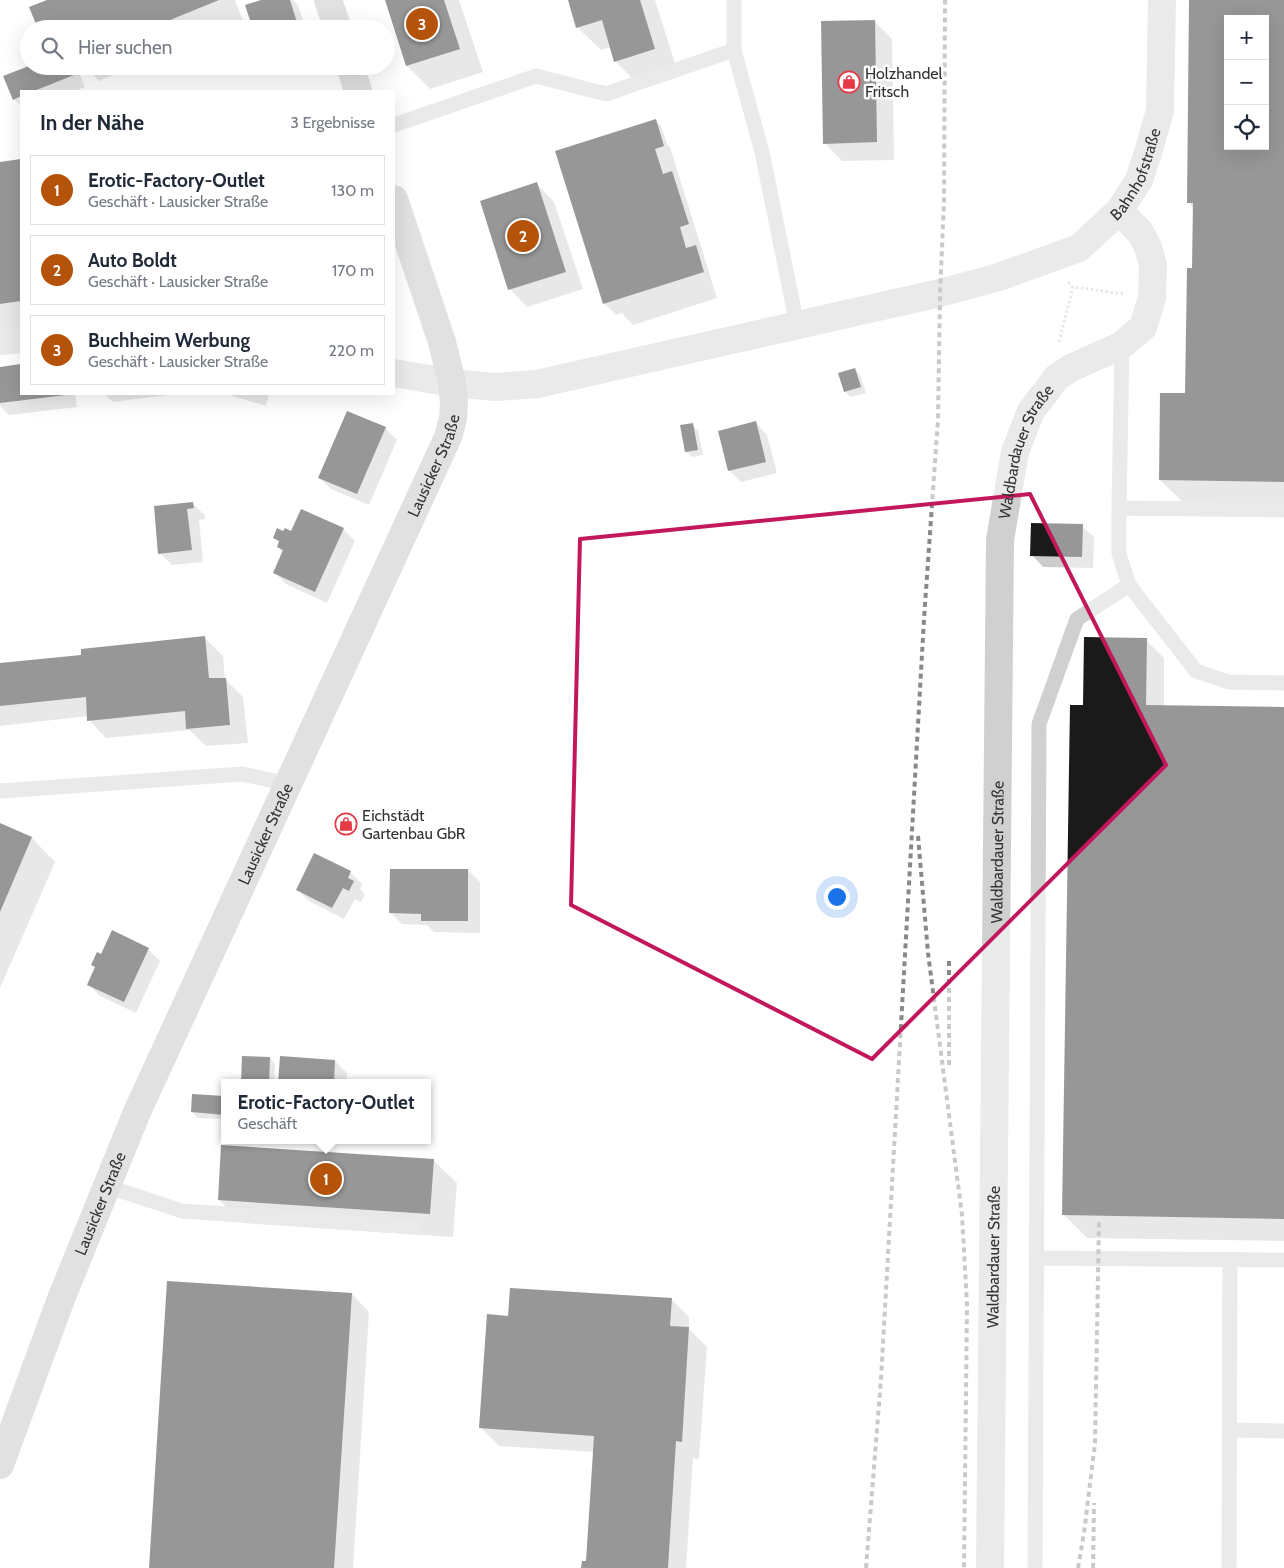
<!DOCTYPE html>
<html lang="de">
<head>
<meta charset="utf-8">
<style>
  body { margin:0; font-family:Cabin,sans-serif; background:#f6f6f7; color:#1f2937 }
  .controls { position:absolute; right:15px; top:15px; display:grid; overflow:hidden; border-radius:0px; box-shadow:0 5px 20px #0002 }
  .controls button { width:45px; height:45px; display:grid; place-items:center; padding:0; border:0; border-bottom:1px solid #e0e1e3; background:#fff; color:#1f2937; font:25px sans-serif }
  .you { position:absolute; left:836px; top:896px; width:18px; height:18px; margin:-12px; border:4px solid #fff; border-radius:50%; background:#1a73e8; box-shadow:0 0 0 8px #1a73e833 }
  .badge { display:grid; place-items:center; width:32px; height:32px; border-radius:50%; background:#b45309; color:#fff; font-size:16px; font-weight:700 }
  .pin { position:absolute; translate:-50% -50%; border:2px solid #fff; box-shadow:0 1px 5px #0006 }
  .popup { position:absolute; left:221px; top:1079px; width:210px; height:65px; box-sizing:border-box; display:grid; place-content:center; border-radius:0px; background:#fff; filter:drop-shadow(0 1px 4px #0005); font-size:16px; white-space:nowrap; color:#747a83 }
  .popup b { font-size:19px; color:#1f2937 }
  .popup::after { content:''; position:absolute; left:50%; top:100%; margin-left:-10px; border:10px solid transparent; border-top-color:#fff }
  .list { margin:0; padding:0; list-style:none }
  h2 { display:flex; justify-content:space-between; align-items:center; height:65px; margin:0; padding:0 20px; font-size:21px }
  h2 small { font-size:16px; font-weight:400; color:#747a83 }
  .list li { display:grid; grid-template-columns:32px 1fr auto; gap:15px; align-items:center; box-sizing:border-box; height:70px; margin:0 10px 10px; padding:0 10px; border:1px solid #e0e1e3; border-radius:0px }
  .list b { display:block; font-size:19px; white-space:nowrap }
  .list p { margin:0; font-size:16px; white-space:nowrap; color:#747a83 }
  .list em { font-size:16px; font-style:normal; color:#747a83 }
  .icon { flex:none; width:28px; height:28px; fill:none; stroke:currentColor; stroke-width:2; stroke-linecap:round; stroke-linejoin:round }
  .map { position:relative; flex:none; width:1284px; height:1568px; overflow:hidden }
  .search { position:absolute; background:#fff; box-shadow:0 5px 20px #0002; left:20px; top:20px; width:375px; height:55px; display:flex; align-items:center; gap:12px; box-sizing:border-box; padding:0 18px; border-radius:28px; color:#747a83; font-size:19px }
  .panel { position:absolute; background:#fff; box-shadow:0 5px 20px #0002; left:20px; top:90px; width:375px; height:305px; border-radius:0px }
  .map>svg:first-child { display:block }
  .shadow { fill:#0003; fill-rule:evenodd }
  .building { fill:#1a1a1a; fill-rule:evenodd }
  .lines { fill:none; stroke-linecap:round; stroke-linejoin:round }
  .path { stroke:#cdcdcd; stroke-width:3; stroke-dasharray:2.5 2.5; stroke-linecap:butt }
  .service { stroke:#d0d0d0; stroke-width:15 }
  .minor { stroke:#d0d0d0; stroke-width:28 }
  .secondary { stroke:#bdbdbd; stroke-width:28 }
  .rail { stroke:#888; stroke-width:4; stroke-dasharray:5 4; stroke-linecap:butt }
  .marked { fill:none; stroke:#c2185b; stroke-width:4; stroke-linejoin:round }
  .labels { text-anchor:middle; stroke-width:5; stroke-linejoin:round; paint-order:stroke }
  .poi-label { font-size:16px; fill:#333; stroke:#fff; text-anchor:start }
  .street-label { font-size:16px; fill:#333; stroke:#fff }
</style>
</head>
<body>
<div class="map">
<svg width="1284" height="1568" viewBox="0 0 1284 1568">
  <rect width="100%" height="100%" fill="#fff"/>
  <path class="shadow" d="M50 0H235L244 23 229 29H39Z
    M265 0H293L298 5 306 29H254Z
    M386 0H459L483 72 430 89 407 66Z
    M569 0H655L678 73 639 85 615 61 611 47 601 50 577 27Z
    M1190 0H1284V504L1184 503 1160 480 1187 394 1194 269V209L1188 202ZM1228 19H1265V146H1228Z
    M874 21 892 39 894 160 842 161 825 143Z
    M31 66H76L85 87 75 91H21V106L14 99Z
    M85 66H135L99 81Z
    M273 66H287L276 70Z
    M656 121 661 126 667 144 670 147 717 298 633 325 622 313 616 315 604 303Z
    M21 161V327L0 329V163Z
    M537 184 554 202 583 289 527 307 510 289Z
    M21 366V394H75L77 407 9 415 0 406V368Z
    M855 369 860 375 866 393 850 397 845 391Z
    M104 394H176L113 402Z
    M226 394H269L266 406Z
    M756 423 767 435 777 473 741 482 729 470Z
    M692 425 698 430 703 455 692 457 686 451Z
    M385 428 397 440 369 505 331 489 319 477Z
    M193 504 205 515V519L199 520 203 562 172 565 160 553 155 507Z
    M1082 526 1094 537 1093 568 1043 567 1032 555Z
    M343 529 355 541 327 603 286 584 274 572 283 552 278 547 280 543 274 538 284 533Z
    M205 638 223 656 225 679 243 697 248 743 206 746 189 730 106 738 89 720 88 716 0 726V665L82 656Z
    M1146 640 1164 658V707L1284 709V1241L1087 1238 1064 1215 1086 706Z
    M0 825 32 838 55 862 0 988Z
    M468 870 480 882V933L434 932 427 925 402 924 390 912Z
    M350 872 362 884 360 889 365 894 361 902 355 899 344 919 309 901 297 889Z
    M148 949 160 961 136 1013 100 996 88 984 102 956Z
    M270 1058 275 1064 274 1083H242Z
    M335 1061 347 1073 346 1083H279Z
    M225 1097V1119L198 1118 192 1112Z
    M433 1160 457 1183 453 1237 243 1223 219 1200Z
    M352 1294 369 1312 353 1568H150Z
    M671 1299 689 1317V1329L707 1347 699 1459 693 1458 686 1568H582L587 1562 594 1452 499 1446 481 1428 510 1317Z"/>
  <path class="building" d="M47 0H219L148 29H63L61 22 43 29H38L29 7Z
    M261 0H290L299 29H253L245 5Z
    M385 0H444L460 49 406 66Z
    M568 0H640L655 49 614 62 602 20 576 28Z
    M1189 0H1284V482L1159 480 1160 393H1185L1187 268H1192L1193 203H1187ZM1228 19H1265V146H1228Z
    M875 20 877 142 823 144 821 21Z
    M29 66H70L74 75 34 91H21V96L13 100 3 76Z
    M656 119 664 146 655 149 663 174 672 171 689 224 680 227 686 248 696 245 704 272 603 304 555 151Z
    M21 159V237H20L21 301 0 304V162Z
    M537 182 566 272 508 290 480 201Z
    M21 364V394H65L66 395 0 403V367Z
    M855 368 861 387 844 392 838 373Z
    M347 411 386 427 357 494 318 478Z
    M756 421 766 462 728 471 718 431Z
    M693 423 698 450 685 452 680 425Z
    M193 502 194 508 187 509 192 550 158 554 154 506Z
    M301 509 344 528 315 592 273 573 283 550 277 547 279 541 273 538 277 528 283 531 285 528 291 531Z
    M1031 523 1083 524 1082 557 1030 556Z
    M205 636 209 678H226L230 725 186 729 185 711 87 721 86 697 0 706V663L81 655V649Z
    M1084 637 1147 638 1146 705 1284 707V1219L1062 1215 1070 705H1083Z
    M0 823 32 837 0 912Z
    M314 853 351 871 348 878 354 881 349 891 343 888 332 908 296 890Z
    M390 869H468V921H421V914L389 913Z
    M112 930 149 948 124 1002 87 985 95 967 91 965 97 952 101 954Z
    M242 1056 270 1057 269 1083H241Z
    M280 1056 335 1060 334 1083H278Z
    M192 1094 225 1096V1115L191 1112Z
    M221 1145 434 1159 430 1214 218 1200Z
    M167 1281 352 1293 334 1568H149Z
    M510 1288 672 1298 670 1326 689 1327 682 1442 676 1441 668 1568H581L582 1561H586L594 1436 479 1428 487 1314 508 1316Z"/>
  <g class="lines">
    <path class="path" d="M1068 282 1073 287 1124 294
      M1059 342 1073 287"/>
    <path class="service" d="M734 0V50L762 152 797 325
      M394 125 536 76 606 94 734 50
      M1122 345 1119 508 1284 510
      M1119 508V554L1129 585 1196 671 1229 682 1284 683
      M0 791 242 774 288 784
      M106 1186 182 1211 415 1227
      M1036 1258 1284 1260
      M1230 1430 1284 1431
      M1035 1568 1039 724 1077 619 1129 585
      M1229 1568 1230 1260"/>
    <g class="minor">
      <path d="M0 341 21 339"/>
      <path id="s1" d="M394 373 452 383 496 387 537 384 940 293 999 277 1079 248 1119 211 1139 180 1147 156 1160 111 1162 0"/>
      <path id="s2" d="M990 1568 1000 540 1015 452 1031 411 1057 377 1071 368 1122 345 1143 327 1152 298 1153 265 1148 247 1140 232 1119 211"/>
    </g>
    <g class="secondary">
      <path d="M328 0 338 29"/>
      <path d="M350 66 358 91"/>
      <path id="s3" d="M0 1465 61 1299 137 1112 448 437 453 419 454 402 452 383 442 342 394 199"/>
    </g>
    <path class="rail" d="M918 836 928 953 962 1215 967 1304 964 1568
      M949 1065V961
      M866 1568 881 1379 924 619 938 419 940 293 944 202 945 0
      M1078 1568 1084 1533 1095 1443 1099 1220
      M1093 1568 1094 1503"/>
  </g>
  <path d="M0 0H1284V1568H0ZM1030 494 1166 765 872 1059 571 905 580 539Z" fill="#fff" fill-opacity=".55" fill-rule="evenodd"/>
  <path class="marked" d="M1030 494 1166 765 872 1059 571 905 580 539Z"/>
  <defs>
    <g id="shop-ring" transform="scale(1.125)"><circle r="9.5" fill="#fff" stroke="#e63946" stroke-width="1.5"/><path d="M-5-2.5h2.3a2.7 3.5 0 0 1 5.4 0H5L5.5 6h-11ZM-1.5-2.5h3a1.5 2.3 0 0 0-3 0Z" fill="#e63946"/></g>
  </defs>
  <g fill-rule="evenodd">
    <use href="#shop-ring" x="849" y="82"/>
    <use href="#shop-ring" x="346" y="824"/>
  </g>
  <g class="labels">
    <g class="poi-label">
      <text x="865" y="79">Holzhandel<tspan x="865" dy="18">Fritsch</tspan></text>
      <text x="362" y="821">Eichstädt<tspan x="362" dy="18">Gartenbau GbR</tspan></text>
    </g>
    <g class="street-label">
      <text dy="6" stroke="none"><textPath href="#s1" startOffset="799">Bahnhofstraße</textPath></text>
      <text dy="6" stroke="none"><textPath href="#s2" startOffset="1121">Waldbardauer Straße</textPath></text>
      <text dy="6" stroke="none"><textPath href="#s3" startOffset="1090">Lausicker Straße</textPath></text>
      <text dy="6" stroke="none"><textPath href="#s3" startOffset="685">Lausicker Straße</textPath></text>
      <text dy="6" stroke="none"><textPath href="#s2" startOffset="716">Waldbardauer Straße</textPath></text>
      <text dy="6" stroke="none"><textPath href="#s3" startOffset="280">Lausicker Straße</textPath></text>
      <text dy="6" stroke="none"><textPath href="#s2" startOffset="311">Waldbardauer Straße</textPath></text>
    </g>
  </g>
</svg>
<div class="controls">
<button>+</button>
<button>−</button>
<button><svg class="icon" aria-label="locate" viewBox="0 0 24 24"><circle cx="12" cy="12" r="6"/><path d="M12 2v4M12 18v4M2 12h4M18 12h4"/></svg></button>
</div>
<div class="you"></div>
<div class="pin badge" style="left:326px;top:1179px">1</div>
<div class="popup"><b>Erotic-Factory-Outlet</b>Geschäft</div>
<div class="pin badge" style="left:523px;top:236px">2</div>
<div class="pin badge" style="left:422px;top:24px">3</div>
<div class="search"><svg class="icon" aria-label="search" viewBox="0 0 24 24"><circle cx="10" cy="10" r="6"/><path d="M15 15l6 6"/></svg>Hier suchen</div>
<section class="panel">
<h2>In der Nähe<small>3 Ergebnisse</small></h2>
<ul class="list">
<li><span class="badge">1</span><div><b>Erotic-Factory-Outlet</b><p>Geschäft · Lausicker Straße</p></div><em>130 m</em></li>
<li><span class="badge">2</span><div><b>Auto Boldt</b><p>Geschäft · Lausicker Straße</p></div><em>170 m</em></li>
<li><span class="badge">3</span><div><b>Buchheim Werbung</b><p>Geschäft · Lausicker Straße</p></div><em>220 m</em></li>
</ul>
</section>
</div>
</body>
</html>
